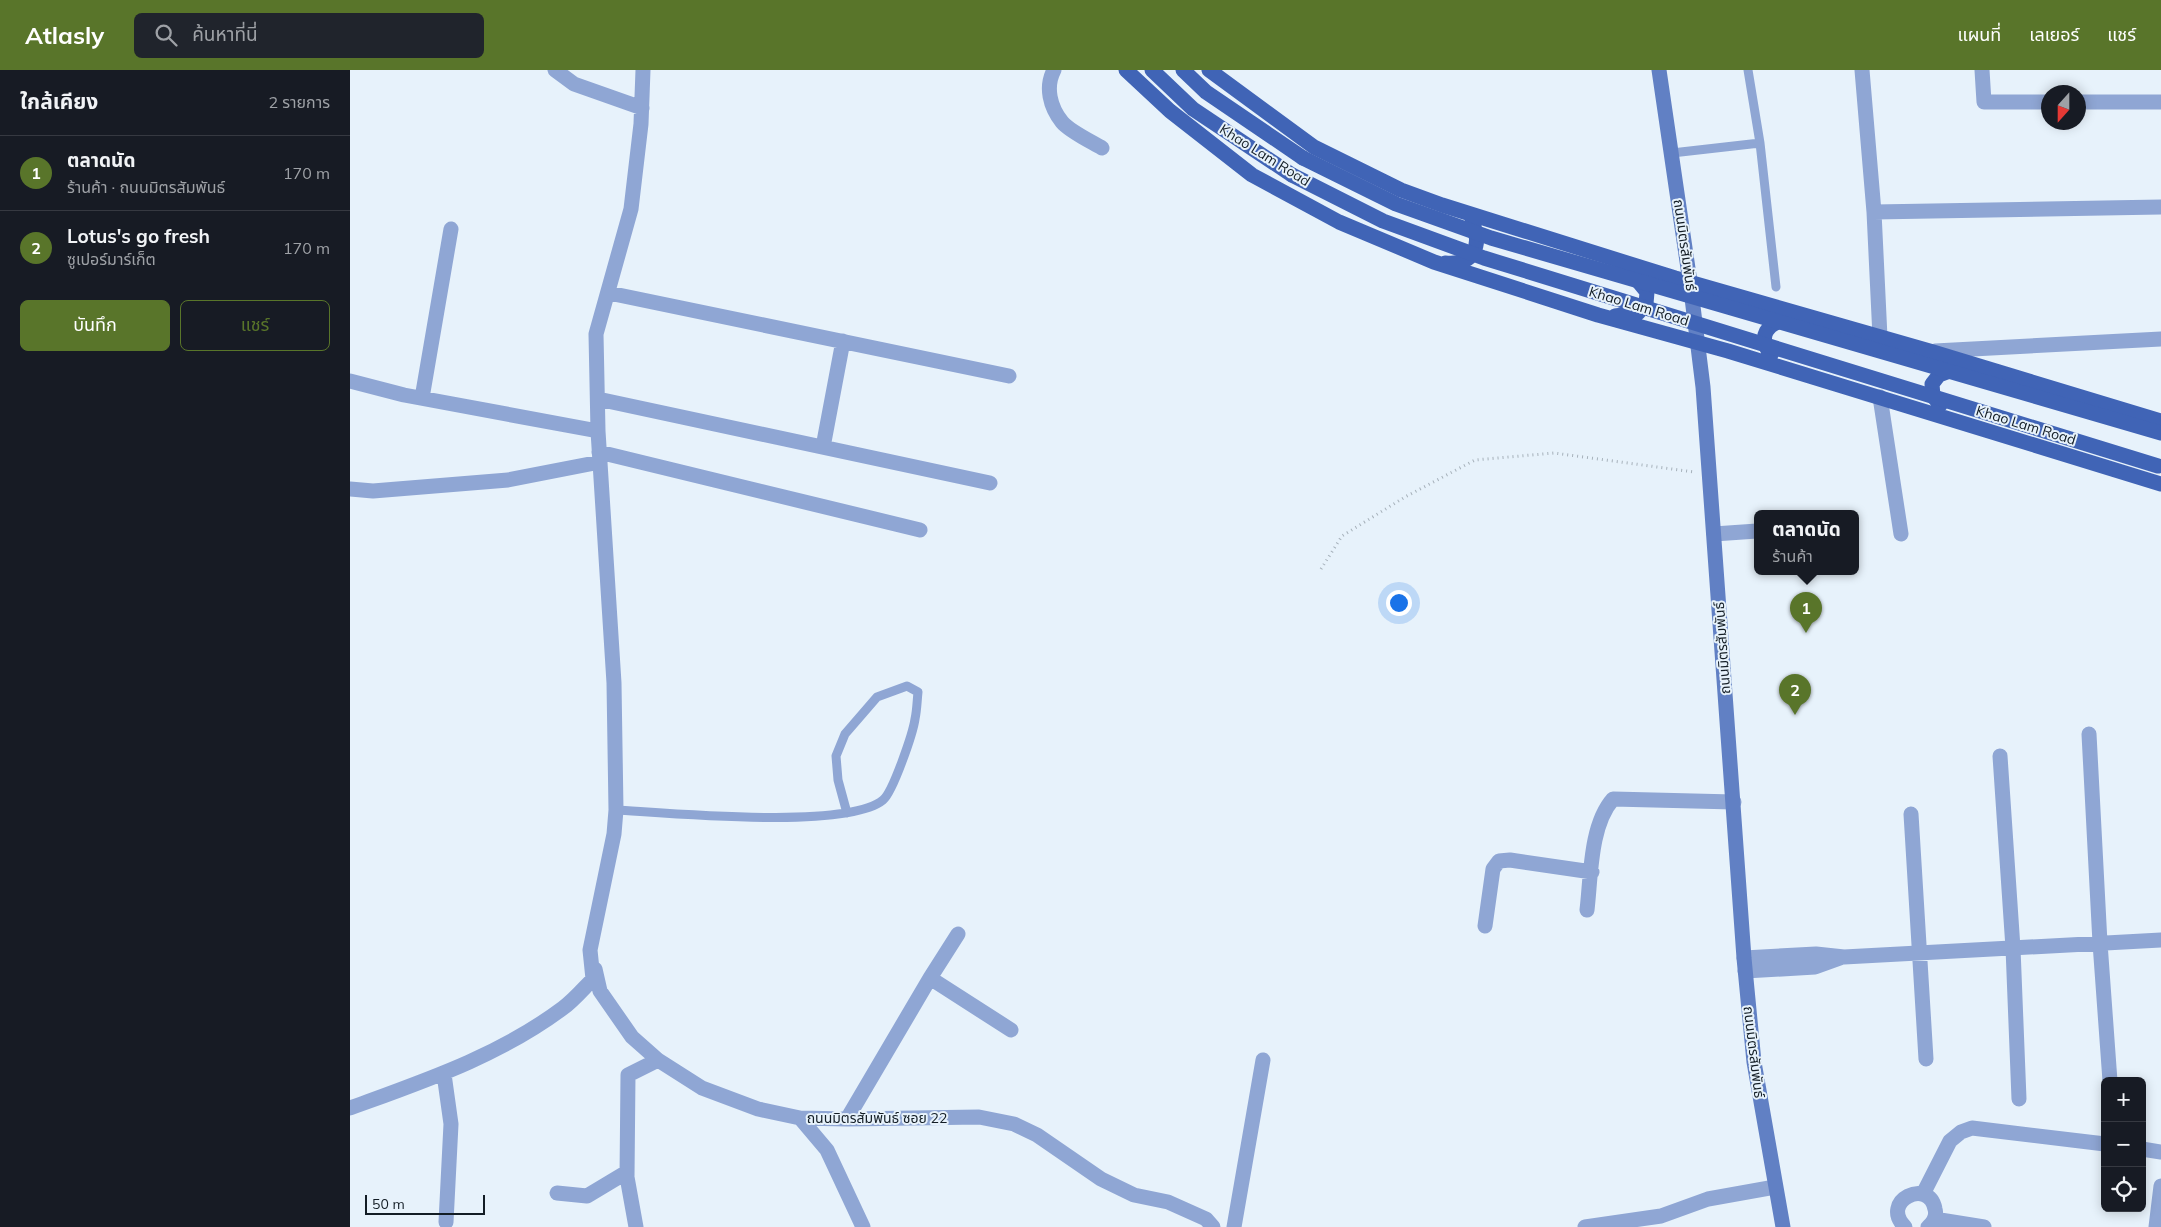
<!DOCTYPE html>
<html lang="th">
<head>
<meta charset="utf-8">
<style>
  body { margin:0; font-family:Mulish,"Noto Sans Thai",sans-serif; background:#20242c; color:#f1f3f6 }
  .controls { position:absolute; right:15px; bottom:15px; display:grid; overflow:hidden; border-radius:8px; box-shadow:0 2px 12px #0003 }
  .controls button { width:45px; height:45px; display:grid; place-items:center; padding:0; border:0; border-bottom:1px solid #363941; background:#171b24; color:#f1f3f6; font:25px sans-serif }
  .compass { position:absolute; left:1691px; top:15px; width:45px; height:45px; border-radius:50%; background:#171b24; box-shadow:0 2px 12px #0003; rotate:201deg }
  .scale { position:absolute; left:15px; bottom:12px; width:120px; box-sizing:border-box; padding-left:5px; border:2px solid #131d25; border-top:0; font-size:14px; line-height:18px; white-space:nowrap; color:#131d25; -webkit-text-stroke:4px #e7f2fb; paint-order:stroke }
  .you { position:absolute; left:1048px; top:532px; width:18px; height:18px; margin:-12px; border:4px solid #fff; border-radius:50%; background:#1a73e8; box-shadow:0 0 0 8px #1a73e833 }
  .badge { display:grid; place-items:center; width:32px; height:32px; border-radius:50%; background:#59752a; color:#fff; font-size:16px; font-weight:700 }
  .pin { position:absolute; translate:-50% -41px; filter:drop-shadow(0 1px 2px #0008) }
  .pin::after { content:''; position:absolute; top:26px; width:18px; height:15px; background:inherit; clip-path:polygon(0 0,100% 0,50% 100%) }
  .popup { position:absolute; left:1404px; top:440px; width:105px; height:65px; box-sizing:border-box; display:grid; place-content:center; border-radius:8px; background:#171b24; filter:drop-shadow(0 1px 4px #0005); font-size:16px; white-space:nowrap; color:#9ea1a6 }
  .popup b { font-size:19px; color:#f1f3f6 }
  .popup::after { content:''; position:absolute; left:50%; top:100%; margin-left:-10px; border:10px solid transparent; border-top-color:#171b24 }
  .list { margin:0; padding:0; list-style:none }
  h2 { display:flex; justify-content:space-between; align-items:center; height:65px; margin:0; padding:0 20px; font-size:21px }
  h2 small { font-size:16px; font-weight:400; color:#9ea1a6 }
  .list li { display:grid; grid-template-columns:32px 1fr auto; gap:15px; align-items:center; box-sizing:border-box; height:75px; padding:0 20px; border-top:1px solid #363941 }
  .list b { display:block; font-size:19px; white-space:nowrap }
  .list p { margin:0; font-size:16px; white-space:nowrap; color:#9ea1a6 }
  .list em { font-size:16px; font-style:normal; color:#9ea1a6 }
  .actions { display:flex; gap:10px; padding:15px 20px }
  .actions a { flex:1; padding:11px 0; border:1px solid #59752a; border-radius:8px; text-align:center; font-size:18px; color:#59752a }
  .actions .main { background:#59752a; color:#fff }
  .icon { flex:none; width:28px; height:28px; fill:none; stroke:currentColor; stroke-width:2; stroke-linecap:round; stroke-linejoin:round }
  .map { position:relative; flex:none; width:1811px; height:1157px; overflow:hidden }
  header { display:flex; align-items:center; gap:30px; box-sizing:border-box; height:70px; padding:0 25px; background:#59752a; color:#fff }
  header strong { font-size:24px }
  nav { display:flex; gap:28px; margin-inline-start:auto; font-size:18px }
  .search { width:350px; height:45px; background:#20242c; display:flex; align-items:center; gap:12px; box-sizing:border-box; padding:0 18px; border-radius:8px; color:#9ea1a6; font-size:19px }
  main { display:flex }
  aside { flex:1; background:#171b24 }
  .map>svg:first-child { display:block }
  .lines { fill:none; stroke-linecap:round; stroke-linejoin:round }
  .path { stroke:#a6b1ba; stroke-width:3; stroke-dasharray:1 4; stroke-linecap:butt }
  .lane { stroke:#8fa6d4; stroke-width:9 }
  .street { stroke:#8fa6d4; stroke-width:15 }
  .secondary { stroke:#6180c4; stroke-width:15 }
  .primary { stroke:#4064b6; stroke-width:15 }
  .primary-bridge { stroke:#4064b6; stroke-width:15 }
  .labels { text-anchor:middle; stroke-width:4; stroke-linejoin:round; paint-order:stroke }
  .street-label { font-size:14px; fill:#131d25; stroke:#e7f2fb }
</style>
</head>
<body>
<header>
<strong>Atlasly</strong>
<div class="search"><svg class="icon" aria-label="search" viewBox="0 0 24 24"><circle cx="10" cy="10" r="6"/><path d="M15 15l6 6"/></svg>ค้นหาที่นี่</div>
<nav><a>แผนที่</a><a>เลเยอร์</a><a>แชร์</a></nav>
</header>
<main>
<aside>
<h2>ใกล้เคียง<small>2 รายการ</small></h2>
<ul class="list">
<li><span class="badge">1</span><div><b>ตลาดนัด</b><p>ร้านค้า · ถนนมิตรสัมพันธ์</p></div><em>170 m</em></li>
<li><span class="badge">2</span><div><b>Lotus's go fresh</b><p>ซูเปอร์มาร์เก็ต</p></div><em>170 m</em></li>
</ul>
<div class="actions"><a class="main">บันทึก</a><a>แชร์</a></div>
</aside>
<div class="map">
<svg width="1811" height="1157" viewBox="0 0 1811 1157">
  <rect width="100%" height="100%" fill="#e7f2fb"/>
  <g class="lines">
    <path class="path" d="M971 499 992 466 1055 427 1125 390 1204 383 1344 402"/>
    <path class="lane" d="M1398 0 1410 73 1426 217
      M1322 83 1410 73
      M266 740C318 743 497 760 533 730 543 722 563 663 565 649 567 640 567 631 568 622L557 616 527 627 495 664 486 686 488 710 497 743"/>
    <path class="street" d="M205 0 224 14 292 38
      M704 0C695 17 700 37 712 52 719 61 742 72 752 78
      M1512 0 1524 142 1530 267
      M1632 0 1634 32H1698
      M1728 32H1811
      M1524 142 1811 137
      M259 223 659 306
      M1585 281 1811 269
      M0 311 54 325 248 361
      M1530 327 1551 464
      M72 328 101 159
      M248 329 640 413
      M473 377 493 271
      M249 382 570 460
      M0 419 23 421 158 410 250 392
      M1364 464 1407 461
      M1739 664 1750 873 1760 1011
      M1650 686 1663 878 1669 1029
      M1561 744 1576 989
      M1237 840C1241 806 1240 755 1263 729L1384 732
      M1135 856 1143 799 1149 791 1160 790 1242 802
      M1394 888 1466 884 1494 887 1811 870
      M245 899 250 921 282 967 308 990 352 1018 408 1039 450 1048 497 1049 629 1047 664 1054 687 1065 751 1109 784 1125 818 1132 856 1149 863 1157
      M1395 901 1465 897 1490 888
      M580 908 661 960
      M94 1004 101 1054 96 1152
      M0 1038C74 1011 149 986 213 938 224 930 233 919 243 909L240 880 264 764 266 740 264 613 248 361 246 264 281 139 291 54 293 0
      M450 1048 477 1080 513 1157
      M497 1049 580 908 608 864
      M1792 1079 1811 1082
      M207 1123 237 1126 277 1102
      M1573 1124 1600 1071 1611 1062 1622 1058 1755 1074
      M1584 1149 1634 1157
      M286 1157 277 1107 278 1005 308 990
      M884 1157 913 990
      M1235 1157 1311 1146 1358 1129 1425 1117
      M1555 1157C1529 1131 1579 1107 1585 1139 1587 1146 1584 1152 1578 1157
      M1806 1157 1811 1116"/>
    <path class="secondary" d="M1309 0 1340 212 1353 317 1394 888 1404 992 1433 1157"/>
    <path class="primary" d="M776 0 820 41 902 105 989 152 1084 192 1248 245 1378 281 1811 414
      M802 0 843 39 942 105
      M833 0 856 22 953 88
      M859 0 964 77 1051 120 1092 135 1325 208 1583 282 1811 351
      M1095 193C1123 196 1133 176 1122 152
      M1265 246 1288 243 1296 234 1297 222 1283 205
      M1421 285C1407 266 1417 253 1438 249
      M1590 335 1583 326 1582 314 1589 305 1605 299"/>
    <path class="primary-bridge" d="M953 88 1046 134 1141 168 1811 363
      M942 105 1033 151 1134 188 1808 396"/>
  </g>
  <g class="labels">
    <g class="street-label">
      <text transform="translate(915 85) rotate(32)" y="5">Khao Lam Road</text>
      <text transform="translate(1335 175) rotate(82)" y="5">ถนนมิตรสัมพันธ์</text>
      <text transform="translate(1289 236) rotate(17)" y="5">Khao Lam Road</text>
      <text transform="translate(1676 355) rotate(17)" y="5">Khao Lam Road</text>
      <text transform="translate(1372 578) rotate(-94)" y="5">ถนนมิตรสัมพันธ์</text>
      <text transform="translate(1404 982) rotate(83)" y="5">ถนนมิตรสัมพันธ์</text>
      <text x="527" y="1053">ถนนมิตรสัมพันธ์ ซอย 22</text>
    </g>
  </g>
</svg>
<div class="controls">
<button>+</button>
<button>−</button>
<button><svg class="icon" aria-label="locate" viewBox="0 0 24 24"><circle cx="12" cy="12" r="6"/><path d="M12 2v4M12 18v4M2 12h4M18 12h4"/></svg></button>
</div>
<svg class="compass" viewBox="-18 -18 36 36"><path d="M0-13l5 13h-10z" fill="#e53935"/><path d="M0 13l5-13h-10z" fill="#9ea1a6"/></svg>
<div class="scale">50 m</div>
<div class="you"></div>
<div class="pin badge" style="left:1456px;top:563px">1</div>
<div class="popup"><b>ตลาดนัด</b>ร้านค้า</div>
<div class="pin badge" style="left:1445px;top:645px">2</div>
</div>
</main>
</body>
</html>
